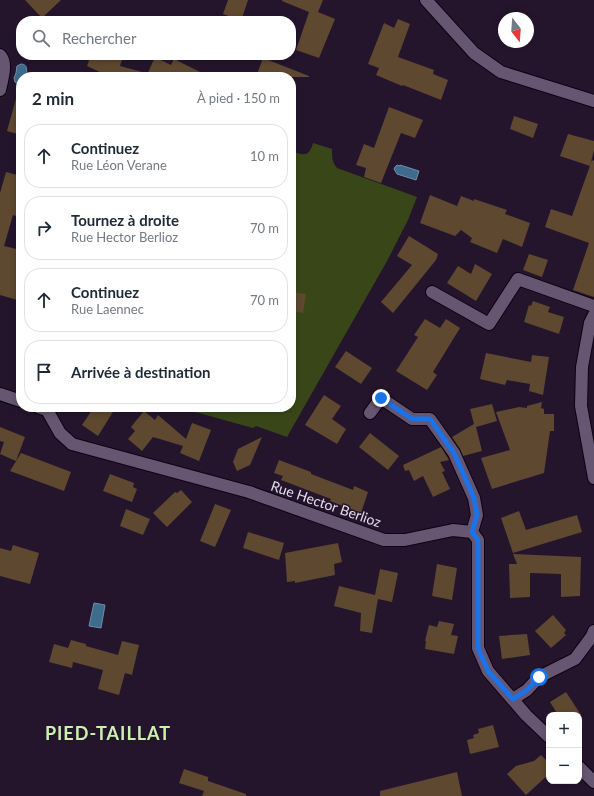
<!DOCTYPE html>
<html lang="fr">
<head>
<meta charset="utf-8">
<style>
  body { margin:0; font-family:Lato,sans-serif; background:#f2f2f3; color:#1f2937 }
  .controls { position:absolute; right:12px; bottom:12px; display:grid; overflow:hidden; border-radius:8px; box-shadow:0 2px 6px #0003 }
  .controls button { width:36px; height:36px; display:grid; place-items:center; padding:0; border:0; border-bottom:1px solid #e0e1e3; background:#fff; color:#1f2937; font:20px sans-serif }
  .compass { position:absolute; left:498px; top:12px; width:36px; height:36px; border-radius:50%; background:#fff; box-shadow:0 2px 6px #0003; rotate:163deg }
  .stop { position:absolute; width:12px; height:12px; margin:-9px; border:3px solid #1a73e8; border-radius:50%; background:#fff }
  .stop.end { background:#1a73e8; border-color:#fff; box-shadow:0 1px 4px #0008 }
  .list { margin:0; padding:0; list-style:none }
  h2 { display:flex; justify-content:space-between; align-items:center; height:52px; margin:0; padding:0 16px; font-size:17px }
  h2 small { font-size:13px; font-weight:400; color:#747a83 }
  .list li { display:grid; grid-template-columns:26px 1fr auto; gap:12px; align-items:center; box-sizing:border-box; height:64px; margin:0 8px 8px; padding:0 8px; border:1px solid #e0e1e3; border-radius:16px }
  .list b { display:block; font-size:15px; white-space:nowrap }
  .list p { margin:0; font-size:13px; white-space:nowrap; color:#747a83 }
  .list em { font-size:13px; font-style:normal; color:#747a83 }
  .icon { flex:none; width:22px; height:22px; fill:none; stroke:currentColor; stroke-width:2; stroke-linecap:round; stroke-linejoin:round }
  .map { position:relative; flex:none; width:594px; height:796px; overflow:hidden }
  .search { position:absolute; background:#fff; box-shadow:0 2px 6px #0003; left:16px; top:16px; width:280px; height:44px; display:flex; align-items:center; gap:10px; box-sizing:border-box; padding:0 14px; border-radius:16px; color:#747a83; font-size:15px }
  .panel { position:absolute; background:#fff; box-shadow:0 2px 6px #0003; left:16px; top:72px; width:280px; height:340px; border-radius:16px }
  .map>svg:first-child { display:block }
  .forest { fill:#394718 }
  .water { fill:#3e6c8c; stroke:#708da8 }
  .building { fill:#5e4830 }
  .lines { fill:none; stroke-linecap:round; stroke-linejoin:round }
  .minor-casing { stroke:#0d0214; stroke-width:14 }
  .secondary-casing { stroke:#0d0214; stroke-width:14 }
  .minor { stroke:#675671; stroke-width:12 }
  .secondary { stroke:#675671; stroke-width:12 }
  .route { stroke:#1a73e8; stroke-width:5 }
  .labels { text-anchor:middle; stroke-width:3; stroke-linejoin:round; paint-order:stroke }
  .street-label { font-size:14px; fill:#e5dbeb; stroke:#24152c }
  .district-label { font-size:18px; font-weight:bold; letter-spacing:1px; fill:#caf2ad; stroke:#24152c }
</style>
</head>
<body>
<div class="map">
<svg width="594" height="796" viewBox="0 0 594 796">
  <rect width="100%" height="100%" fill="#24152c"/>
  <path class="forest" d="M313 143 332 149C332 157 332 162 337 168L417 197 408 220 387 261 287 437 256 426 253 428 177 407H291V151C303 155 309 158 313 143Z"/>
  <path class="water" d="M21 64C28 64 27 71 26 77H21V84H18L15 82 14 78 16 73 17 66Z
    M397 165 400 166V165L419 171 416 180 397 174 394 169 395 167Z
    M94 603 105 605 101 628 89 626Z"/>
  <path class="building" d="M25 0H61L42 18Z
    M228 0H248L241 21 223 14Z
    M282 0H323L318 12 335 19 319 58 296 50 309 12 282 1Z
    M398 19 410 24 398 57 434 70 433 74 448 80 441 100 403 85 402 86 376 75 379 68 368 64 384 23 394 28Z
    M91 55H107L122 60 120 66 146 73V77L155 57 171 65 174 59 210 77H110L87 66Z
    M263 58 309 76V77H256Z
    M17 95H21V135L7 131Z
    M389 107 423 120 415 138 401 133 381 183 364 177 366 168 356 165 364 144 374 148Z
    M514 116 538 124 533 138 510 129Z
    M568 134 594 141V150L590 166 560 156Z
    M592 160 594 161V297L573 290 589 243 545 227 551 209 572 216Z
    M6 172 21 176V218L13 215 4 246 21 250V301L0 295V193Z
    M430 195 457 206 461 196 474 201V199L507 210 505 214 530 223 522 247 503 239 497 253 470 242 472 238 461 230 455 236 420 223Z
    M409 236 438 254 436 260 393 313 381 302 412 265 397 256Z
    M529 254 548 260 542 277 523 270Z
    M475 264 492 274 476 301 447 283 458 266 471 274Z
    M291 292 306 294 303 313 291 311Z
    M533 301 550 307 548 312 564 317 559 334 524 322 529 305 531 306Z
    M425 319 440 328 446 319 460 328 433 372 437 375 427 390 396 371 418 337 414 335Z
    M346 351 372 368 361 384 335 367Z
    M486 353 531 362 532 355 549 357 543 395 529 391 530 384 507 380 505 385 480 379Z
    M324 395 341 406 332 419 346 429 337 444 305 425Z
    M542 402 541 408 544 409V414H554V431H550L544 473 492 489 481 458 510 450 496 412 519 407 527 408V406Z
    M492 404 497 421 476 427 482 451 463 456 460 449 452 437 474 424 470 409Z
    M94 407H116L98 436 82 425Z
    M144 411 155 420 158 415 186 439 192 423 211 430 199 461 180 453 183 446 153 437 142 451 128 439 135 431 131 427Z
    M0 427 25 437 16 461 0 454 4 442 0 441Z
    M370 433 399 456 388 470 359 447Z
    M262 437 250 465 237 471 233 462 238 449Z
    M441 447 449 460 440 462 445 471 442 472 450 489 433 497 423 476 414 481 409 470 405 471 403 465Z
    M21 453 71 472 64 491 10 471Z
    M279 460 311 472V474L353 490 354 486 368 492 361 513 330 501 331 499 281 480 283 476 274 473Z
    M110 474 134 483 133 487 137 489 132 502 103 491Z
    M181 490 192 502 167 527 153 513 175 492 177 493Z
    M215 504 231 510 215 547 200 541Z
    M126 509 150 519 143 535 120 526Z
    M519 511 526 530 577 515 582 532 513 553 501 518Z
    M248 532 284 543 279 560 243 548Z
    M338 543 342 562 334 564 335 575 295 583V581L287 582 285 553Z
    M13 545 39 553 30 584 0 576V548L11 551Z
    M513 554 581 557 580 596 561 597V574L530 573V597L510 598 509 564H517Z
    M437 564 457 568 452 600 432 596Z
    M380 569 398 573 392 602 378 599 372 633 360 631 361 613 334 606 339 586 375 595Z
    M553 615 566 630 564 633 566 635 551 648 535 631Z
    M439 621 454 624 451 635 458 636 454 654 425 649 426 641H425L429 625 437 627Z
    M527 634 530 655 502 659 499 636Z
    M71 640 86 644V646L118 655 122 641 139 645 132 675 125 673 119 695 98 689 103 670 73 662 72 668 49 662 54 644 68 648Z
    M566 692 581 715H558L550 702Z
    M493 725 499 747 470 754 467 740 474 738 473 735 479 733 478 729Z
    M541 755 549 763V774L526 795 507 774 516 766 534 761Z
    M184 769 208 777V781L246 794V796H202L204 791 179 783Z
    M457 772 462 796H380V791Z"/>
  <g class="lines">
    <g class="minor-casing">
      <path id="minor" d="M0 55C8 63 2 80 0 90
        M432 292 489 324 518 279 594 306
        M594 315 590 323 582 367 581 406 594 478
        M0 394 21 401
        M38 407 47 410 60 433 72 444 249 492 384 540H405L453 530 472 532 478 540V648L488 671 526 715 549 737
        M370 413 381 398 412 419H430L454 453 474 498 477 515 472 532
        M513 699 527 690 539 677 575 659 592 636 594 631
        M579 767 594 782"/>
    </g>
    <g class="secondary-casing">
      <path id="secondary" d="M426 0 474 53 501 72 594 101"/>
    </g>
    <use href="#minor" class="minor"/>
    <use href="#secondary" class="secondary"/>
  </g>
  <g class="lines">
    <path class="route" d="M381 398 412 419H430L454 453 474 498 477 515 472 532 478 540V648L488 671 513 699 527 690 539 677"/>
  </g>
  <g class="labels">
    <g class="street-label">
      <text transform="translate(326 504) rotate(19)" y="5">Rue Hector Berlioz</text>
    </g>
    <g class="district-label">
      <text x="108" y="740">PIED-TAILLAT</text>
    </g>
  </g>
</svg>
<div class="controls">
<button>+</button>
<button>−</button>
</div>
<svg class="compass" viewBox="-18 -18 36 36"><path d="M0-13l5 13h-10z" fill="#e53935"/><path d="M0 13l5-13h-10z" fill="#747a83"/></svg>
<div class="stop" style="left:539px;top:677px"></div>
<div class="stop end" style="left:381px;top:398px"></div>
<div class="search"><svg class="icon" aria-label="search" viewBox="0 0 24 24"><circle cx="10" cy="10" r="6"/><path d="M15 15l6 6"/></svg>Rechercher</div>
<section class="panel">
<h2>2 min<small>À pied · 150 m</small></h2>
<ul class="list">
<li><svg class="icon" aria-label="ahead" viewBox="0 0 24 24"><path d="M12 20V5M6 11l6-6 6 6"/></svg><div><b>Continuez</b><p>Rue Léon Verane</p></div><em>10 m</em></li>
<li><svg class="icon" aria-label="right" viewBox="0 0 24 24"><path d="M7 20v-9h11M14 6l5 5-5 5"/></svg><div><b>Tournez à droite</b><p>Rue Hector Berlioz</p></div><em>70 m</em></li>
<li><svg class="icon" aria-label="ahead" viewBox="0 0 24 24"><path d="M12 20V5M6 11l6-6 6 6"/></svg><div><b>Continuez</b><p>Rue Laennec</p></div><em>70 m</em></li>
<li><svg class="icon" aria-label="arrive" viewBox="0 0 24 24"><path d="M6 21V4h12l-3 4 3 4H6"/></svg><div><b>Arrivée à destination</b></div></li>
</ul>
</section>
</div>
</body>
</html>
